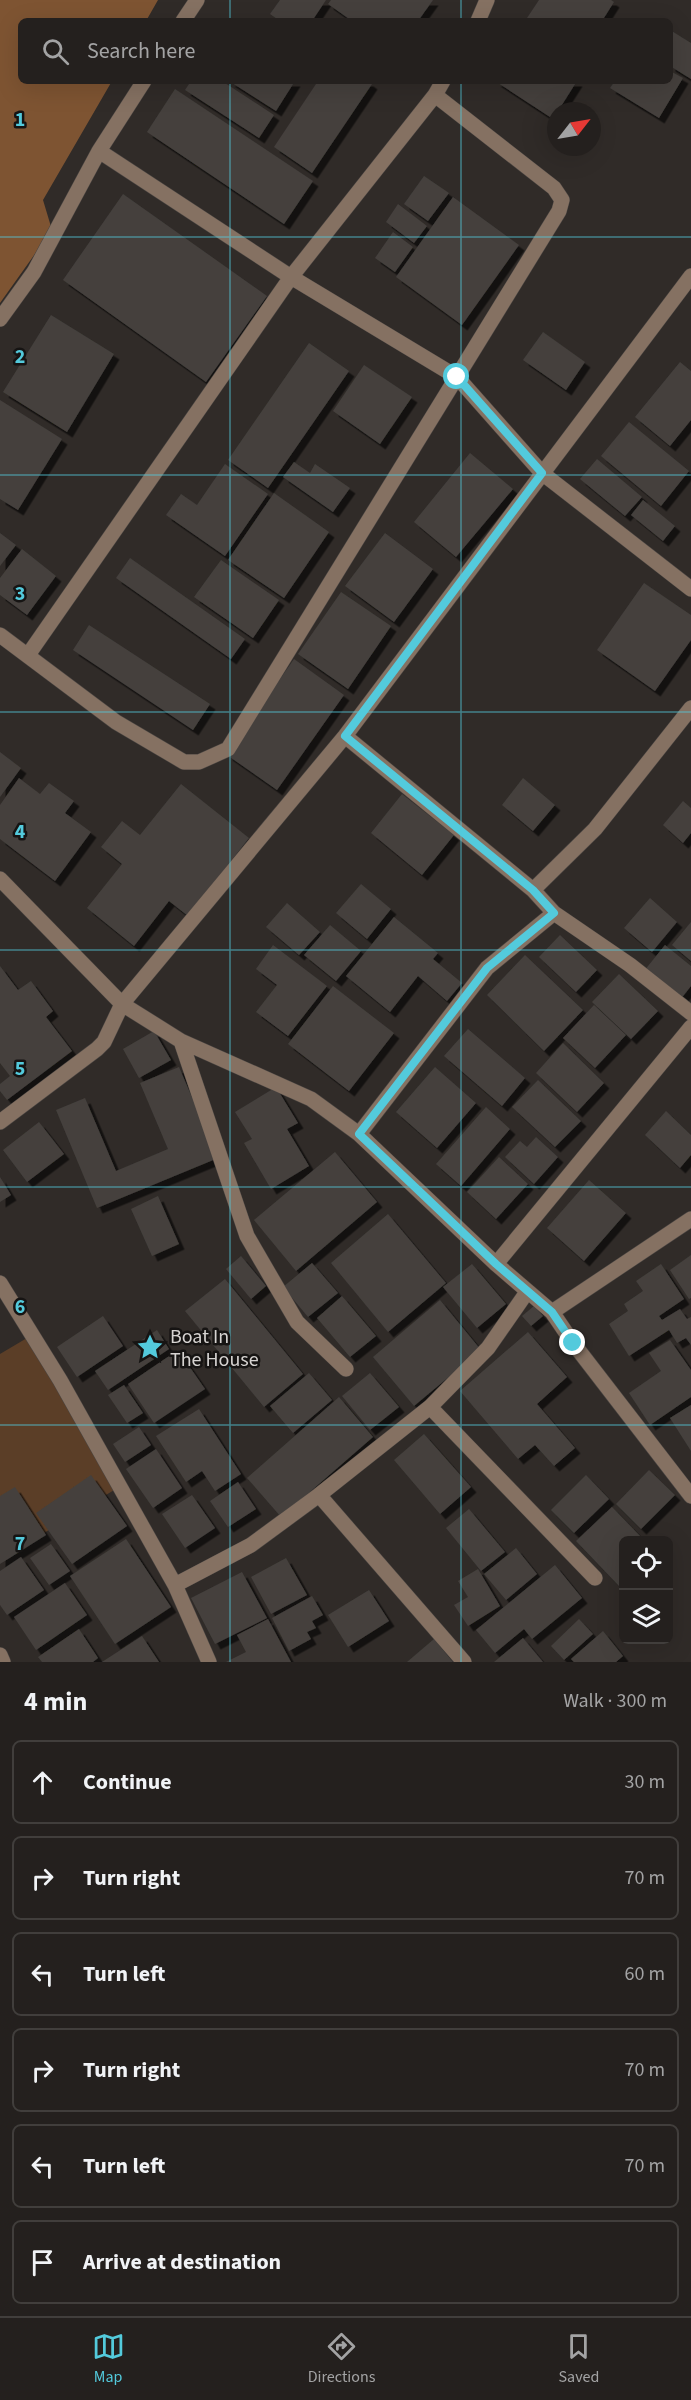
<!DOCTYPE html>
<html lang="en">
<head>
<meta charset="utf-8">
<style>
  body { margin:0; font-family:"Source Sans 3",sans-serif; background:#302d2b; color:#f1f3f6 }
  .controls { position:absolute; right:18px; bottom:18px; display:grid; overflow:hidden; border-radius:9px; box-shadow:0 6px 24px #0002 }
  .controls button { width:54px; height:54px; display:grid; place-items:center; padding:0; border:0; border-bottom:2px solid #413e3c; background:#24201e; color:#f1f3f6; font:30px sans-serif }
  .compass { position:absolute; left:547px; top:102px; width:54px; height:54px; border-radius:50%; background:#24201e; box-shadow:0 6px 24px #0002; rotate:59deg }
  .stop { position:absolute; width:18px; height:18px; margin:-14px; border:4px solid #53cadc; border-radius:50%; background:#fff }
  .stop.end { background:#53cadc; border-color:#fff; box-shadow:0 2px 6px #0008 }
  .list { margin:0; padding:0; list-style:none }
  h2 { display:flex; justify-content:space-between; align-items:center; height:78px; margin:0; padding:0 24px; font-size:26px }
  h2 small { font-size:20px; font-weight:400; color:#a3a3a4 }
  .list li { display:grid; grid-template-columns:39px 1fr auto; gap:18px; align-items:center; box-sizing:border-box; height:84px; margin:0 12px 12px; padding:0 12px; border:2px solid #413e3c; border-radius:9px }
  .list b { display:block; font-size:22px; white-space:nowrap }
  .list em { font-size:20px; font-style:normal; color:#a3a3a4 }
  .icon { flex:none; width:33px; height:33px; fill:none; stroke:currentColor; stroke-width:2; stroke-linecap:round; stroke-linejoin:round }
  .map { position:relative; flex:none; width:691px; height:1662px; overflow:hidden }
  .search { position:absolute; background:#24201e; box-shadow:0 6px 24px #0002; left:18px; right:18px; top:18px; height:66px; display:flex; align-items:center; gap:15px; box-sizing:border-box; padding:0 21px; border-radius:9px; color:#a3a3a4; font-size:22px }
  .sheet { height:654px; background:#24201e }
  nav { display:flex; justify-content:space-around; align-items:center; box-sizing:border-box; height:84px; border-top:2px solid #413e3c; background:#24201e; font-size:16px; color:#a3a3a4 }
  nav a { display:grid; justify-items:center; gap:3px }
  nav .on { color:#53cadc }
  .map>svg:first-child { display:block }
  .green { fill:#5b3e27 }
  .water { fill:#7e5432 }
  .building { fill:#44403d; filter:url(#shadow) }
  .lines { fill:none; stroke-linecap:round; stroke-linejoin:round }
  .minor-casing { stroke:#4b4643; stroke-width:16 }
  .minor { stroke:#857162; stroke-width:15 }
  .route { stroke:#53cadc; stroke-width:8 }
  .grid { fill:none; stroke:#53cadc; stroke-width:1.5; stroke-opacity:0.55 }
  .labels { text-anchor:middle; stroke-width:5; stroke-linejoin:round; paint-order:stroke }
  .poi-label { font-size:20px; fill:#d6d3d1; stroke:#161413; text-anchor:start }
  .grid-label { font-size:20px; text-anchor:middle; font-weight:bold; fill:#53cadc; stroke:#161413; stroke-width:5; stroke-linejoin:round; paint-order:stroke }
</style>
</head>
<body>
<div class="map">
<svg width="691" height="1662" viewBox="0 0 691 1662">
  <defs>
    <filter id="shadow"><feDropShadow dx="5.5" dy="5.5" stdDeviation="0" flood-color="#0009"/></filter>
  </defs>
  <rect width="100%" height="100%" fill="#302b28"/>
  <path class="green" d="M27 1338 119 1487 0 1560V1354Z"/>
  <path class="water" d="M0 0H158L146 21H21V81H112L43 200 52 230 0 303Z"/>
  <path class="building" d="M280 0H326L312 21H280L270 14Z
    M331 0H433L418 21H352L328 4Z
    M539 0H611L614 2 602 21H525Z
    M670 30 691 43V79L670 66Z
    M670 71 683 78 659 118 610 88 615 81H670Z
    M191 81H222L274 115 259 138 185 90Z
    M229 81H295L276 111Z
    M318 81H368L372 84 312 173 274 147Z
    M495 81H577L553 119Z
    M175 89 313 181 284 224 147 132Z
    M424 176 449 193 428 221 404 204Z
    M123 194 267 296 206 382 63 280Z
    M453 197 519 245 462 325 396 277Z
    M398 204 427 226 414 243 386 222Z
    M393 232 413 247 395 272 375 258Z
    M51 315 114 354 67 432 3 392Z
    M543 332 585 362 566 390 523 360Z
    M309 343 349 371 268 488 228 460Z
    M680 362 691 371V420L670 446 635 417Z
    M364 365 412 397 380 444 333 411Z
    M0 400 62 439 18 510 0 499Z
    M629 422 689 471 661 506 601 456Z
    M470 453 513 489 456 557 414 522Z
    M597 459 642 497 625 516 580 479Z
    M294 462 310 473 315 464 350 488 333 512 283 477Z
    M225 464 268 494 225 556 166 515 181 494 197 505Z
    M274 493 329 532 284 598 228 560Z
    M643 500 675 526 663 541 631 515Z
    M0 533 16 545 0 566Z
    M385 533 433 569 394 622 345 586Z
    M22 549 56 576 27 615 0 595V578Z
    M130 558 245 639 231 659 116 578Z
    M221 560 279 600 253 638 194 597Z
    M644 583 691 615V640L655 691 597 650Z
    M341 592 391 626 348 689 298 654Z
    M89 625 210 704 193 730 73 650Z
    M294 659 344 695 277 790 227 755Z
    M0 752 21 768 0 797Z
    M19 778 40 794 49 783 74 801 65 813 91 832 55 881 0 839V805Z
    M523 778 555 805 533 831 502 805Z
    M181 784 249 838 188 916 169 901 134 946 87 908 122 864 101 847 122 821 140 835Z
    M402 794 454 835 422 875 371 833Z
    M683 801 691 808V833L683 843 663 825Z
    M361 884 391 909 367 939 336 913Z
    M650 898 677 922 652 952 624 928Z
    M287 903 320 932 299 955 266 927Z
    M394 917 438 953 433 959 462 983 447 1001 418 976 390 1012 346 976Z
    M691 922V961L672 945Z
    M330 925 361 951 336 981 304 955Z
    M560 935 597 970 576 992 539 957Z
    M273 945 327 986 288 1036 256 1012 277 985 256 969Z
    M665 945 691 966V986L680 1000 644 971Z
    M525 955 583 1010 544 1051 487 995Z
    M0 966 18 990 31 981 53 1011 46 1017 72 1051 7 1100 0 1091V1084L10 1076 0 1063Z
    M619 974 658 1011 631 1039 592 1002Z
    M333 986 394 1033 349 1091 288 1044Z
    M594 1005 626 1035 595 1068 563 1038Z
    M468 1029 525 1078 502 1106 444 1056Z
    M154 1031 171 1060 139 1078 123 1049Z
    M563 1043 604 1083 577 1112 536 1073Z
    M179 1067 218 1158 97 1208 56 1110 85 1098 116 1171 168 1149 140 1083Z
    M435 1067 476 1103 437 1148 396 1112Z
    M538 1080 581 1121 555 1147 512 1107Z
    M276 1087 298 1123 287 1129 309 1166 271 1189 244 1143 252 1139 235 1112Z
    M486 1107 510 1129 461 1186 436 1164Z
    M666 1111 691 1135V1155L680 1168 645 1135Z
    M39 1122 64 1154 27 1182 3 1150Z
    M536 1137 558 1157 534 1184 505 1157 520 1141 527 1147Z
    M335 1152 377 1202 296 1271 254 1220Z
    M499 1157 528 1184 496 1219 467 1192Z
    M0 1177 11 1195 0 1202Z
    M589 1180 626 1213 584 1261 547 1228Z
    M158 1196 179 1244 152 1256 131 1209Z
    M388 1214 446 1283 388 1332 331 1263Z
    M691 1255V1298L689 1299 670 1270Z
    M241 1256 266 1286 251 1299 226 1269Z
    M312 1263 338 1293 308 1317 283 1287Z
    M472 1264 506 1304 477 1328 443 1287Z
    M661 1264 684 1299 659 1316 662 1320 680 1309 687 1319 691 1317V1345L686 1338 677 1343 669 1330 629 1356 609 1324 628 1311 624 1304 643 1291 636 1281Z
    M225 1279 303 1374 264 1407 185 1311Z
    M342 1296 376 1336 350 1357 317 1318Z
    M440 1300 481 1350 414 1406 373 1357Z
    M534 1306 543 1316 531 1326 522 1316Z
    M103 1316 123 1346 77 1377 57 1347Z
    M157 1330 169 1349 108 1390 95 1371Z
    M528 1332 567 1377 537 1404 575 1448 554 1466 535 1445 518 1459 460 1391Z
    M670 1340 691 1370V1397L650 1425 629 1393 661 1371 649 1353Z
    M178 1350 205 1389 154 1423 128 1384Z
    M309 1373 332 1400 293 1433 270 1406Z
    M370 1373 399 1407 370 1430 342 1396Z
    M124 1385 143 1413 127 1423 108 1395Z
    M339 1397 373 1437 281 1517 247 1478Z
    M691 1405V1451L670 1418Z
    M199 1409 241 1474 215 1491 202 1471 186 1482 156 1436Z
    M139 1427 151 1445 125 1462 113 1444Z
    M424 1434 471 1487 440 1514 394 1460Z
    M156 1449 182 1488 153 1508 126 1469Z
    M649 1470 675 1495 641 1529 616 1504Z
    M91 1475 127 1526 72 1564 36 1513Z
    M586 1475 609 1499 574 1533 551 1510Z
    M238 1482 256 1509 228 1527 210 1501Z
    M15 1487 46 1535 0 1564V1496Z
    M192 1495 215 1528 185 1548 162 1514Z
    M612 1507 644 1540H624V1582L619 1586 576 1541Z
    M469 1509 505 1552 481 1571 446 1528Z
    M126 1539 171 1607 115 1644 70 1576Z
    M51 1544 70 1571 49 1585 30 1558Z
    M516 1548 537 1574 506 1600 484 1574Z
    M21 1557 44 1590 7 1615 0 1605V1571Z
    M286 1558 307 1595 271 1614 251 1577Z
    M555 1565 582 1598 532 1639 524 1629 495 1653 476 1630Z
    M478 1569 500 1606 468 1626 454 1605 468 1597 458 1581Z
    M242 1572 267 1618 215 1644 191 1598Z
    M65 1583 87 1615 36 1650 14 1617Z
    M369 1590 389 1621 348 1647 328 1615Z
    M312 1596 323 1615 312 1621 316 1628 307 1632 311 1639 289 1651 272 1618Z
    M268 1619 291 1662H226L246 1652 237 1635Z
    M579 1619 593 1634 564 1660 551 1646Z
    M79 1629 98 1658 93 1662H42L38 1657Z
    M603 1631 623 1656 616 1662H574L571 1659Z
    M142 1636 159 1662H102Z
    M523 1638 543 1662H494Z
    M434 1639 453 1662H407Z"/>
  <g class="lines">
    <g class="minor-casing">
      <path id="minor" d="M183 21 197 0
        M478 21 487 0
        M144 81 99 151 291 277 457 377 542 473 691 589
        M0 319 34 272 99 151
        M0 635 116 722 184 762H199L228 749 559 211 562 200 554 188 435 95
        M28 655 291 277 435 95 443 81
        M345 736 533 890 554 913 630 965 691 1013
        M0 879 122 1004 181 1041 311 1099 359 1134 496 1264 552 1312 573 1343 691 1496
        M533 890 595 829 691 708
        M181 1041 247 1236 297 1322 346 1369
        M0 1122 97 1049 104 1042 122 1004 345 736 691 276
        M359 1134 487 968 554 913
        M496 1264 691 1027
        M0 1283 60 1380 175 1585 209 1662
        M552 1312 691 1219
        M430 1407 595 1578
        M319 1495 464 1662
        M175 1585 251 1545 319 1495 430 1407 488 1348 527 1292
        M0 1655 3 1662"/>
    </g>
    <use href="#minor" class="minor"/>
  </g>
  <g class="lines">
    <path class="route" d="M457 377 542 473 345 736 533 890 554 913 487 968 359 1134 496 1264 552 1312 573 1343"/>
  </g>
  <path class="grid" d="M230 0V21M461 0V21M230 81V1662M461 81V1662M0 237H691M0 475H691M0 712H691M0 950H691M0 1187H691M0 1425H691"/>
  <defs>
    <g id="sight-bare" transform="scale(2.07)"><path d="M0-6L1.8-2.2L6-1.7L2.9 1.2L3.7 5.4L0 3.3L-3.7 5.4L-2.9 1.2L-6-1.7L-1.8-2.2Z" fill="#53cadc" stroke="#161413" stroke-width="2.5" paint-order="stroke"/></g>
  </defs>
  <g fill-rule="evenodd">
    <use href="#sight-bare" x="150" y="1347"/>
  </g>
  <g class="labels">
    <g class="poi-label">
      <text x="170" y="1343">Boat In<tspan x="170" dy="23">The House</tspan></text>
    </g>
  </g>
  <g class="grid-label">
    <text x="20" y="126">1</text>
    <text x="20" y="363">2</text>
    <text x="20" y="600">3</text>
    <text x="20" y="838">4</text>
    <text x="20" y="1075">5</text>
    <text x="20" y="1313">6</text>
    <text x="20" y="1550">7</text>
  </g>
</svg>
<div class="controls">
<button><svg class="icon" aria-label="locate" viewBox="0 0 24 24"><circle cx="12" cy="12" r="6"/><path d="M12 2v4M12 18v4M2 12h4M18 12h4"/></svg></button>
<button><svg class="icon" aria-label="layers" viewBox="0 0 24 24"><path d="M12 4l9 5-9 5-9-5zM3 14l9 5 9-5"/></svg></button>
</div>
<svg class="compass" viewBox="-18 -18 36 36"><path d="M0-13l5 13h-10z" fill="#e53935"/><path d="M0 13l5-13h-10z" fill="#a3a3a4"/></svg>
<div class="stop" style="left:457px;top:377px"></div>
<div class="stop end" style="left:573px;top:1343px"></div>
<div class="search"><svg class="icon" aria-label="search" viewBox="0 0 24 24"><circle cx="10" cy="10" r="6"/><path d="M15 15l6 6"/></svg>Search here</div>
</div>
<section class="sheet">
<h2>4 min<small>Walk · 300 m</small></h2>
<ul class="list">
<li><svg class="icon" aria-label="ahead" viewBox="0 0 24 24"><path d="M12 20V5M6 11l6-6 6 6"/></svg><div><b>Continue</b></div><em>30 m</em></li>
<li><svg class="icon" aria-label="right" viewBox="0 0 24 24"><path d="M7 20v-9h11M14 6l5 5-5 5"/></svg><div><b>Turn right</b></div><em>70 m</em></li>
<li><svg class="icon" aria-label="left" viewBox="0 0 24 24"><path d="M17 20v-9H6M10 6l-5 5 5 5"/></svg><div><b>Turn left</b></div><em>60 m</em></li>
<li><svg class="icon" aria-label="right" viewBox="0 0 24 24"><path d="M7 20v-9h11M14 6l5 5-5 5"/></svg><div><b>Turn right</b></div><em>70 m</em></li>
<li><svg class="icon" aria-label="left" viewBox="0 0 24 24"><path d="M17 20v-9H6M10 6l-5 5 5 5"/></svg><div><b>Turn left</b></div><em>70 m</em></li>
<li><svg class="icon" aria-label="arrive" viewBox="0 0 24 24"><path d="M6 21V4h12l-3 4 3 4H6"/></svg><div><b>Arrive at destination</b></div></li>
</ul>
</section>
<nav>
<a class="on"><svg class="icon" aria-label="map" viewBox="0 0 24 24"><path d="M3 6l6-2 6 2 6-2v14l-6 2-6-2-6 2zM9 4v14M15 6v14"/></svg>Map</a>
<a><svg class="icon" aria-label="directions" viewBox="0 0 24 24"><path d="M12 3l9 9-9 9-9-9zM9 14v-3h6M13 9l2 2-2 2"/></svg>Directions</a>
<a><svg class="icon" aria-label="saved" viewBox="0 0 24 24"><path d="M7 4h10v16l-5-4-5 4z"/></svg>Saved</a>
</nav>
</body>
</html>
